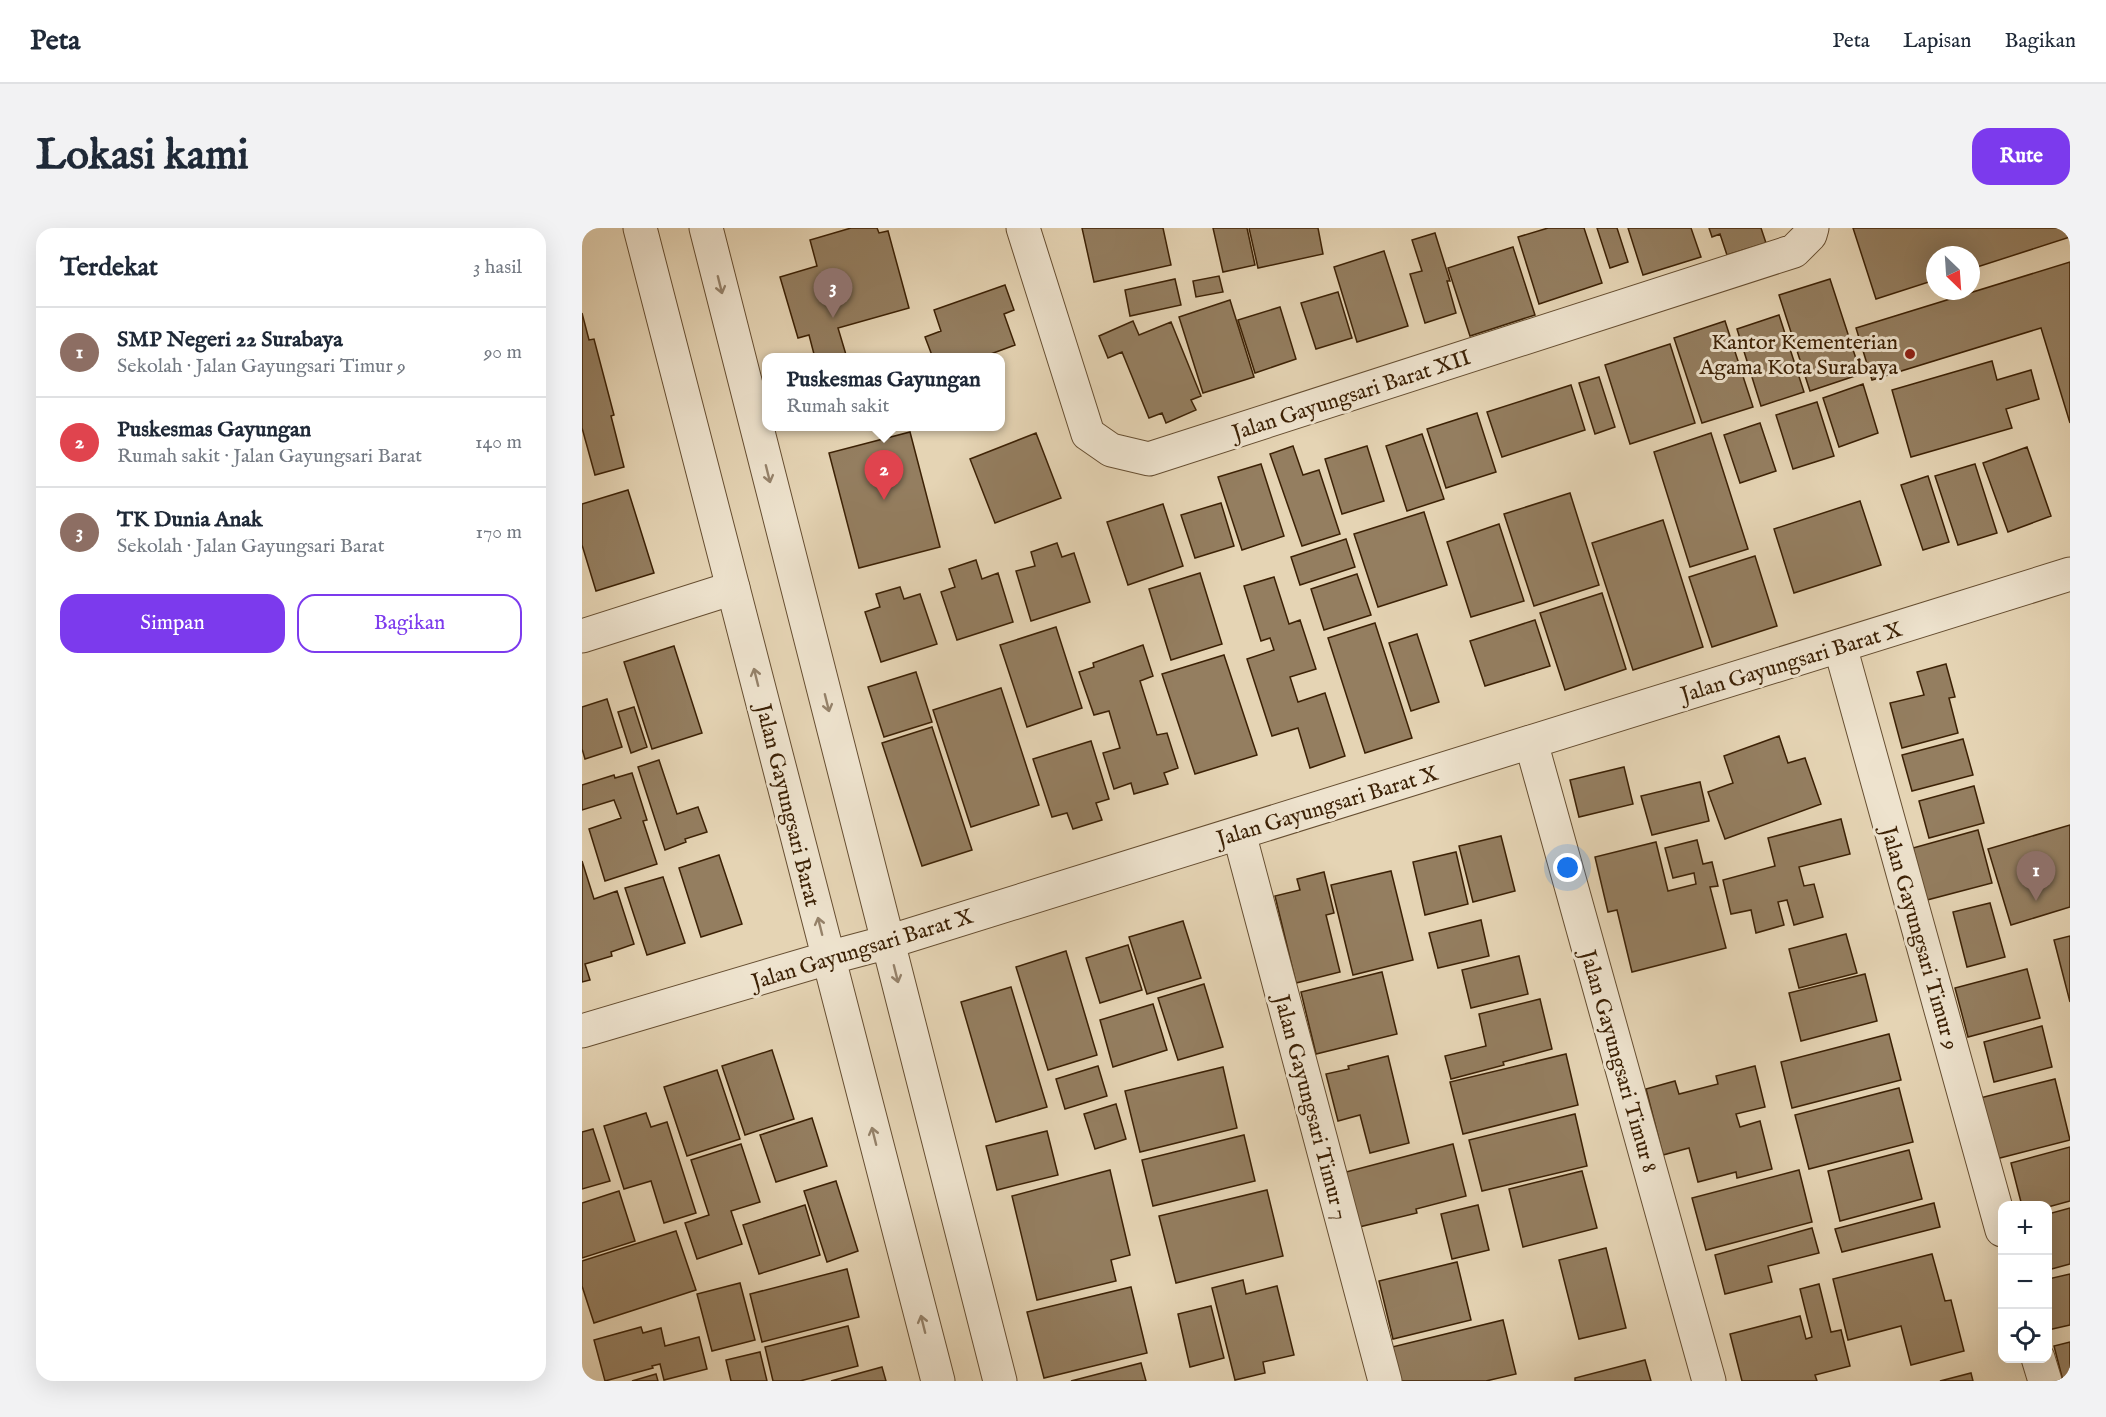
<!DOCTYPE html>
<html lang="id">
<head>
<meta charset="utf-8">
<style>
  body { margin:0; font-family:"IM FELL English",serif; background:#f2f2f3; color:#1f2937 }
  .controls { position:absolute; right:18px; bottom:18px; display:grid; overflow:hidden; border-radius:12px; box-shadow:0 6px 24px #0002 }
  .controls button { width:54px; height:54px; display:grid; place-items:center; padding:0; border:0; border-bottom:2px solid #e0e1e3; background:#fff; color:#1f2937; font:30px sans-serif }
  .compass { position:absolute; left:1344px; top:18px; width:54px; height:54px; border-radius:50%; background:#fff; box-shadow:0 6px 24px #0002; rotate:155deg }
  .you { position:absolute; left:986px; top:640px; width:21px; height:21px; margin:-15px; border:4px solid #fff; border-radius:50%; background:#1a73e8; box-shadow:0 0 0 9px #1a73e833 }
  .badge { display:grid; place-items:center; width:39px; height:39px; border-radius:50%; background:#7c3aed; color:#fff; font-size:20px; font-weight:700 }
  .pin { position:absolute; translate:-50% -50px; filter:drop-shadow(0 2px 3px #0008) }
  .pin::after { content:''; position:absolute; top:32px; width:21px; height:18px; background:inherit; clip-path:polygon(0 0,100% 0,50% 100%) }
  .popup { position:absolute; left:180px; top:125px; width:243px; height:78px; box-sizing:border-box; display:grid; place-content:center; border-radius:12px; background:#fff; filter:drop-shadow(0 2px 4px #0005); font-size:20px; white-space:nowrap; color:#747a83 }
  .popup b { font-size:22px; color:#1f2937 }
  .popup::after { content:''; position:absolute; left:50%; top:100%; margin-left:-12px; border:12px solid transparent; border-top-color:#fff }
  .list { margin:0; padding:0; list-style:none }
  h2 { display:flex; justify-content:space-between; align-items:center; height:78px; margin:0; padding:0 24px; font-size:26px }
  h2 small { font-size:20px; font-weight:400; color:#747a83 }
  .list li { display:grid; grid-template-columns:39px 1fr auto; gap:18px; align-items:center; box-sizing:border-box; height:90px; padding:0 24px; border-top:2px solid #e0e1e3 }
  .list b { display:block; font-size:22px; white-space:nowrap }
  .list p { margin:0; font-size:20px; white-space:nowrap; color:#747a83 }
  .list em { font-size:20px; font-style:normal; color:#747a83 }
  .actions { display:flex; gap:12px; padding:18px 24px }
  .actions a { flex:1; padding:14px 0; border:2px solid #7c3aed; border-radius:18px; text-align:center; font-size:21px; color:#7c3aed }
  .actions .main { background:#7c3aed; color:#fff }
  .icon { flex:none; width:33px; height:33px; fill:none; stroke:currentColor; stroke-width:2; stroke-linecap:round; stroke-linejoin:round }
  .map { position:relative; flex:none; width:1488px; height:1153px; overflow:hidden; border-radius:18px }
  header { display:flex; align-items:center; gap:36px; box-sizing:border-box; height:84px; padding:0 30px; background:#fff; border-bottom:2px solid #e0e1e3 }
  header strong { font-size:28px }
  nav { display:flex; gap:33px; margin-inline-start:auto; font-size:21px }
  .intro { display:flex; align-items:center; justify-content:space-between; box-sizing:border-box; height:144px; padding:0 36px }
  h1 { margin:0; font-size:42px }
  .button { padding:15px 27px; border-radius:18px; background:#7c3aed; color:#fff; font-size:21px; font-weight:700 }
  main { display:flex; gap:36px; padding:0 36px }
  aside { flex:1; background:#fff; border-radius:18px; box-shadow:0 6px 24px #0002 }
  .map>svg:first-child { display:block }
  .building { fill:#947e60; stroke:#3c2105; stroke-width:1.5 }
  .lines { fill:none; stroke-linecap:round; stroke-linejoin:round }
  .minor-casing { stroke:#664e31; stroke-width:35 }
  .tertiary-casing { stroke:#664e31; stroke-width:35 }
  .minor { stroke:#eee3ce; stroke-width:33 }
  .tertiary { stroke:#eee3ce; stroke-width:33 }
  .oneway { stroke:#95826a }
  .poi-dot { fill:#8f2418; stroke:#eee3ce; stroke-width:2 }
  .labels { text-anchor:middle; stroke-width:6; stroke-linejoin:round; paint-order:stroke }
  .poi-label { font-size:22px; fill:#3c2105; stroke:#eee3ce; text-anchor:end }
  .street-label { font-size:22px; fill:#3c2105; stroke:#eee3ce }
</style>
</head>
<body>
<header>
<strong>Peta</strong>
<nav><a>Peta</a><a>Lapisan</a><a>Bagikan</a></nav>
</header>
<div class="intro"><h1>Lokasi kami</h1><a class="button">Rute</a></div>
<main>
<aside>
<h2>Terdekat<small>3 hasil</small></h2>
<ul class="list">
<li><span class="badge" style="background:#8d6e63">1</span><div><b>SMP Negeri 22 Surabaya</b><p>Sekolah · Jalan Gayungsari Timur 9</p></div><em>90 m</em></li>
<li><span class="badge" style="background:#e0444e">2</span><div><b>Puskesmas Gayungan</b><p>Rumah sakit · Jalan Gayungsari Barat</p></div><em>140 m</em></li>
<li><span class="badge" style="background:#8d6e63">3</span><div><b>TK Dunia Anak</b><p>Sekolah · Jalan Gayungsari Barat</p></div><em>170 m</em></li>
</ul>
<div class="actions"><a class="main">Simpan</a><a>Bagikan</a></div>
</aside>
<div class="map">
<svg width="1488" height="1153" viewBox="0 0 1488 1153">
  <rect width="100%" height="100%" fill="#e5d4b4"/>
  <filter id="stains"><feTurbulence type="fractalNoise" baseFrequency=".00333" numOctaves="4"/><feColorMatrix values="0 0 0 0 .2 0 0 0 0 .09 0 0 0 0 .02 0 0 0 .5 -.17"/></filter>
  <radialGradient id="worn" r=".72"><stop offset=".6" stop-color="#630" stop-opacity="0"/><stop offset="1" stop-color="#630" stop-opacity=".3"/></radialGradient>
  <path class="building" d="M269 0H295L297 5 306 3 327 80 256 100 265 130H233L227 107 216 110 198 49 235 38 228 12Z
    M500 0H581L589 37 512 54Z
    M631 0H665L673 37 641 44Z
    M667 0H736L741 26 676 40Z
    M966 0H1002L1020 55 957 76 936 9Z
    M1015 0H1035L1046 34 1028 40Z
    M1046 0H1109L1119 29 1061 47Z
    M1127 0H1179L1184 15 1145 27 1138 6 1130 9Z
    M1271 0H1488V9L1389 41V27H1353V52L1294 71Z
    M853 5 868 53H865L874 85 843 95 828 46 840 43 830 12Z
    M931 19 953 87 888 108 866 40Z
    M802 23 826 98 775 114 752 39Z
    M1488 34V195L1459 100 1290 152 1274 100Z
    M637 48 641 64 614 69 611 53Z
    M593 51 599 77 548 88 543 62Z
    M1248 51 1279 146 1228 163 1197 67Z
    M423 57 432 82 422 86 433 117 398 130H351L343 109 359 103 352 82Z
    M756 64 770 110 734 121 719 75Z
    M648 72 672 149 621 165 597 89Z
    M698 79 714 131 673 145 656 92Z
    M0 85 7 112 12 111 32 187 29 188 42 239 13 247 0 200Z
    M1197 87 1222 164 1179 178 1155 101Z
    M551 93 557 107 589 94 619 168 609 172 614 182 584 195 580 185 567 190 540 124 526 130 517 108Z
    M1143 93 1171 179 1120 195 1092 110Z
    M1088 116 1113 195 1048 216 1023 137Z
    M1410 133 1415 152 1449 142 1457 171 1424 181 1430 200 1329 229 1310 162Z
    M1017 149 1033 199 1013 206 997 155Z
    M1281 156 1296 205 1257 219 1241 170Z
    M989 157 1003 202 920 229 905 184Z
    M1235 174 1252 228 1211 241 1194 187Z
    M895 185 914 244 864 260 845 201Z
    M1178 195 1194 243 1158 255 1142 207Z
    M328 204 358 319 277 340 247 225Z
    M454 205 479 270 413 295 388 231Z
    M1129 205 1166 321 1108 339 1072 224Z
    M840 206 862 271 825 283 804 218Z
    M711 218 721 247 737 242 758 306 720 318 688 226Z
    M785 218 802 273 760 286 743 231Z
    M1445 219 1469 288 1426 304 1401 235Z
    M679 236 702 308 660 322 636 249Z
    M1393 236 1415 305 1376 317 1353 248Z
    M1346 248 1367 314 1341 322 1319 257Z
    M46 262 72 345 14 363 0 317V276Z
    M988 265 1017 357 952 378 922 286Z
    M1278 273 1299 337 1212 365 1192 301Z
    M639 275 652 318 613 330 599 287Z
    M581 276 601 338 546 357 525 294Z
    M842 284 865 357 796 379 772 306Z
    M1081 292 1121 419 1051 442 1010 315Z
    M917 296 942 373 889 389 865 314Z
    M764 311 773 339 718 357 709 329Z
    M475 315 480 329 492 325 508 374 449 393 434 343 453 338 449 324Z
    M1173 328 1195 398 1130 419 1107 349Z
    M394 332 400 351 416 345 431 394 375 412 359 364 373 359 367 341Z
    M618 345 640 416 589 432 567 361Z
    M775 346 789 387 742 402 729 361Z
    M692 349 707 396 718 392 734 441 708 449 716 474 743 465 763 528 728 540 716 500 690 508 665 431 692 422 688 410 679 413 662 358Z
    M318 359 322 371 338 366 355 416 299 434 283 384 298 379 294 366Z
    M1020 365 1044 441 983 462 958 385Z
    M953 392 968 438 903 458 888 413Z
    M793 395 830 510 783 525 746 410Z
    M474 399 500 480 445 499 418 417Z
    M835 406 857 474 829 483 807 415Z
    M561 417 571 448 558 453 575 507 585 505 596 540 582 545 586 556 552 566 549 555 532 561 521 525 538 520 527 483 512 487 497 444 512 439 511 435Z
    M92 418 120 505 70 521 42 434Z
    M642 427 675 527 613 546 580 446Z
    M1364 436 1373 469 1367 470 1376 505 1320 520 1308 475 1342 467 1335 444Z
    M334 444 350 494 302 509 286 459Z
    M419 460 457 577 389 599 351 482Z
    M25 471 40 519 3 531 0 521V479Z
    M52 479 65 519 49 525 36 484Z
    M350 499 390 622 340 638 300 515Z
    M1197 508 1206 535 1223 530 1239 576 1143 611 1126 564 1151 555 1142 528Z
    M1381 511 1391 547 1330 563 1320 527Z
    M509 513 527 571 514 575 520 592 491 601 485 585 470 589 451 531Z
    M77 532 95 586 116 579 125 604 103 611 104 614 83 622 56 539Z
    M1042 539 1051 576 997 589 988 552Z
    M50 545 65 592 61 593 75 636 23 653 7 601 39 590 32 572 0 582V557L32 547 33 550Z
    M1118 554 1127 593 1070 607 1059 568Z
    M1392 558 1402 595 1347 610 1337 573Z
    M1259 591 1268 626 1217 639 1222 658 1232 656 1241 689 1212 697 1205 672 1196 674 1202 697 1174 705 1169 682 1149 686 1141 652 1193 638 1186 610Z
    M1488 597V679L1429 697 1406 621Z
    M1396 602 1410 655 1345 672 1331 620Z
    M919 608 933 663 891 674 877 618Z
    M1115 612 1121 636 1130 634 1136 658 1128 659 1144 720 1050 744 1035 682 1026 684 1013 629 1074 614 1086 663 1114 656 1112 645 1091 650 1083 620Z
    M874 624 886 676 843 687 831 634Z
    M137 627 160 696 119 709 97 640Z
    M0 633 12 671 35 663 52 716 29 724 30 728 3 736 8 752 0 754Z
    M809 643 831 732 771 747 749 657Z
    M742 644 752 685 744 687 758 744 714 755 693 668 718 662 715 651Z
    M81 649 103 715 65 727 43 660Z
    M1408 675 1423 729 1385 739 1371 684Z
    M899 692 907 728 856 740 847 705Z
    M601 693 619 750 565 766 547 709Z
    M1264 706 1275 745 1217 760 1207 721Z
    M1488 708V774L1472 712Z
    M546 717 560 762 518 775 504 730Z
    M484 723 515 827 466 842 434 739Z
    M937 728 946 766 889 780 880 742Z
    M1445 741 1458 790 1386 809 1373 760Z
    M800 744 815 806 734 826 719 764Z
    M1283 746 1295 793 1219 813 1207 765Z
    M622 756 641 819 596 832 576 770Z
    M429 759 465 879 414 894 379 774Z
    M958 771 970 821 921 834 922 837 869 851 863 828 904 818 897 786Z
    M571 776 585 822 531 839 518 792Z
    M1460 798 1470 839 1412 854 1402 814Z
    M1307 806 1319 852 1210 880 1199 834Z
    M190 822 212 891 163 907 140 838Z
    M984 826 996 877 881 906 868 854Z
    M806 828 827 915 788 925 778 887 756 893 744 846 767 841 766 838Z
    M516 838 525 868 483 881 474 851Z
    M1173 838 1183 879 1154 886 1158 899 1178 893 1190 941 1155 950 1154 944 1116 954 1107 920 1081 927 1064 861 1093 853 1097 866 1136 856 1134 848Z
    M641 839 655 900 558 924 543 863Z
    M135 842 158 911 105 928 82 859Z
    M1473 851 1488 912 1414 931 1398 870Z
    M1317 860 1331 914 1227 941 1213 887Z
    M534 876 544 911 513 921 502 886Z
    M64 885 69 899 85 894 114 985 82 995 69 953 42 961 22 898Z
    M993 886 1005 938 900 963 887 912Z
    M230 890 245 938 194 954 178 907Z
    M11 901 28 953 0 961V904Z
    M465 903 476 947 415 962 404 918Z
    M662 907 673 953 571 978 560 932Z
    M159 916 178 974 149 983 160 1016 115 1031 103 995 127 987 109 932Z
    M871 916 884 968 834 981 835 985 777 999 764 944Z
    M1488 919V973L1466 979 1440 978 1429 935Z
    M1327 922 1340 971 1258 993 1246 943Z
    M528 942 548 1027 529 1032 534 1053 455 1072 430 968Z
    M1217 942 1230 994 1124 1022 1110 970Z
    M1000 943 1015 1000 941 1019 927 961Z
    M254 953 276 1023 245 1034 222 963Z
    M685 962 701 1028 594 1055 577 988Z
    M37 963 53 1013 0 1030V975Z
    M1352 975 1358 999 1260 1024 1253 1001Z
    M223 977 238 1027 177 1046 161 997Z
    M896 977 907 1022 870 1031 859 986Z
    M1488 980V1036L1466 1042V986Z
    M1230 1000 1237 1025 1186 1038 1190 1054 1143 1066 1133 1027Z
    M94 1003 114 1062 12 1095 0 1058V1033Z
    M1024 1020 1044 1100 997 1111 977 1032Z
    M1350 1026 1363 1073 1369 1072 1382 1123 1329 1137 1319 1098 1266 1112 1251 1051Z
    M875 1034 889 1092 811 1111 797 1053Z
    M265 1041 277 1089 180 1114 168 1066Z
    M1488 1046V1097L1466 1102V1051Z
    M661 1052 664 1066 695 1058 712 1127 681 1134 683 1145 653 1152 630 1060Z
    M158 1055 173 1112 130 1123 115 1066Z
    M1237 1056 1249 1104 1259 1102 1268 1138 1233 1147 1235 1153H1160L1148 1106 1218 1088 1224 1111 1230 1109 1218 1061Z
    M549 1059 565 1125 462 1150 445 1084Z
    M629 1078 642 1130 608 1139 596 1086Z
    M921 1092 934 1146 904 1153H810L802 1121Z
    M266 1098 276 1138 218 1153H191L183 1119Z
    M59 1099 61 1105 79 1100 83 1118 117 1109 125 1141 82 1152 78 1136 70 1138 71 1140 23 1153 12 1112Z
    M1488 1114V1153H1481L1472 1118Z
    M178 1124 185 1153H149L144 1132Z
    M1063 1132 1069 1153H993V1150Z
    M559 1135 564 1153H489Z
    M300 1139 304 1153H249Z
    M1389 1145 1391 1153H1358Z
    M74 1146 76 1153H50Z"/>
  <g class="lines">
    <g class="minor-casing">
      <path id="minor" d="M441 0 506 206 529 222 567 231 1212 23 1228 7 1230 0
        M0 408 151 360
        M1258 418 1420 1002
        M949 514 1127 1153
        M657 605 803 1153
        M1456 1130 1463 1153"/>
    </g>
    <g class="tertiary-casing">
      <path id="tertiary" d="M58 0 356 1153
        M124 0 418 1153
        M0 803 246 730 306 714 1488 346"/>
    </g>
    <use href="#minor" class="minor"/>
    <use href="#tertiary" class="tertiary"/>
  </g>
  <defs><path id="oneway-shaft" d="M-6 0H5M1.5-3L5.5 0L1.5 3" fill="none" stroke-width="1.6" stroke-linecap="round" stroke-linejoin="round" transform="scale(1.5)"/></defs>
  <g class="oneway">
    <use href="#oneway-shaft" transform="translate(138 57) rotate(76)"/>
    <use href="#oneway-shaft" transform="translate(186 246) rotate(76)"/>
    <use href="#oneway-shaft" transform="translate(174 449) rotate(-104)"/>
    <use href="#oneway-shaft" transform="translate(245 475) rotate(76)"/>
    <use href="#oneway-shaft" transform="translate(238 698) rotate(-104)"/>
    <use href="#oneway-shaft" transform="translate(314 746) rotate(76)"/>
    <use href="#oneway-shaft" transform="translate(292 908) rotate(-104)"/>
    <use href="#oneway-shaft" transform="translate(341 1096) rotate(-104)"/>
  </g>
  <circle class="poi-dot" cx="1328" cy="126" r="6"/>
  <g class="labels">
    <g class="poi-label">
      <text x="1316" y="121">Kantor Kementerian<tspan x="1316" dy="25">Agama Kota Surabaya</tspan></text>
    </g>
    <g class="street-label">
      <text transform="translate(769 166) rotate(-18)" y="8">Jalan Gayungsari Barat XII</text>
      <text transform="translate(1209 433) rotate(-17)" y="8">Jalan Gayungsari Barat X</text>
      <text transform="translate(207 577) rotate(76)" y="8">Jalan Gayungsari Barat</text>
      <text transform="translate(745 577) rotate(-17)" y="8">Jalan Gayungsari Barat X</text>
      <text transform="translate(1339 710) rotate(74)" y="8">Jalan Gayungsari Timur 9</text>
      <text transform="translate(280 720) rotate(-17)" y="8">Jalan Gayungsari Barat X</text>
      <text transform="translate(1038 833) rotate(74)" y="8">Jalan Gayungsari Timur 8</text>
      <text transform="translate(730 879) rotate(75)" y="8">Jalan Gayungsari Timur 7</text>
    </g>
  </g>
  <rect width="100%" height="100%" filter="url(#stains)"/>
  <rect width="100%" height="100%" fill="url(#worn)"/>
</svg>
<div class="controls">
<button>+</button>
<button>−</button>
<button><svg class="icon" aria-label="locate" viewBox="0 0 24 24"><circle cx="12" cy="12" r="6"/><path d="M12 2v4M12 18v4M2 12h4M18 12h4"/></svg></button>
</div>
<svg class="compass" viewBox="-18 -18 36 36"><path d="M0-13l5 13h-10z" fill="#e53935"/><path d="M0 13l5-13h-10z" fill="#747a83"/></svg>
<div class="you"></div>
<div class="pin badge" style="left:1454px;top:673px;background:#8d6e63">1</div>
<div class="pin badge" style="left:302px;top:272px;background:#e0444e">2</div>
<div class="popup"><b>Puskesmas Gayungan</b>Rumah sakit</div>
<div class="pin badge" style="left:251px;top:90px;background:#8d6e63">3</div>
</div>
</main>
</body>
</html>
